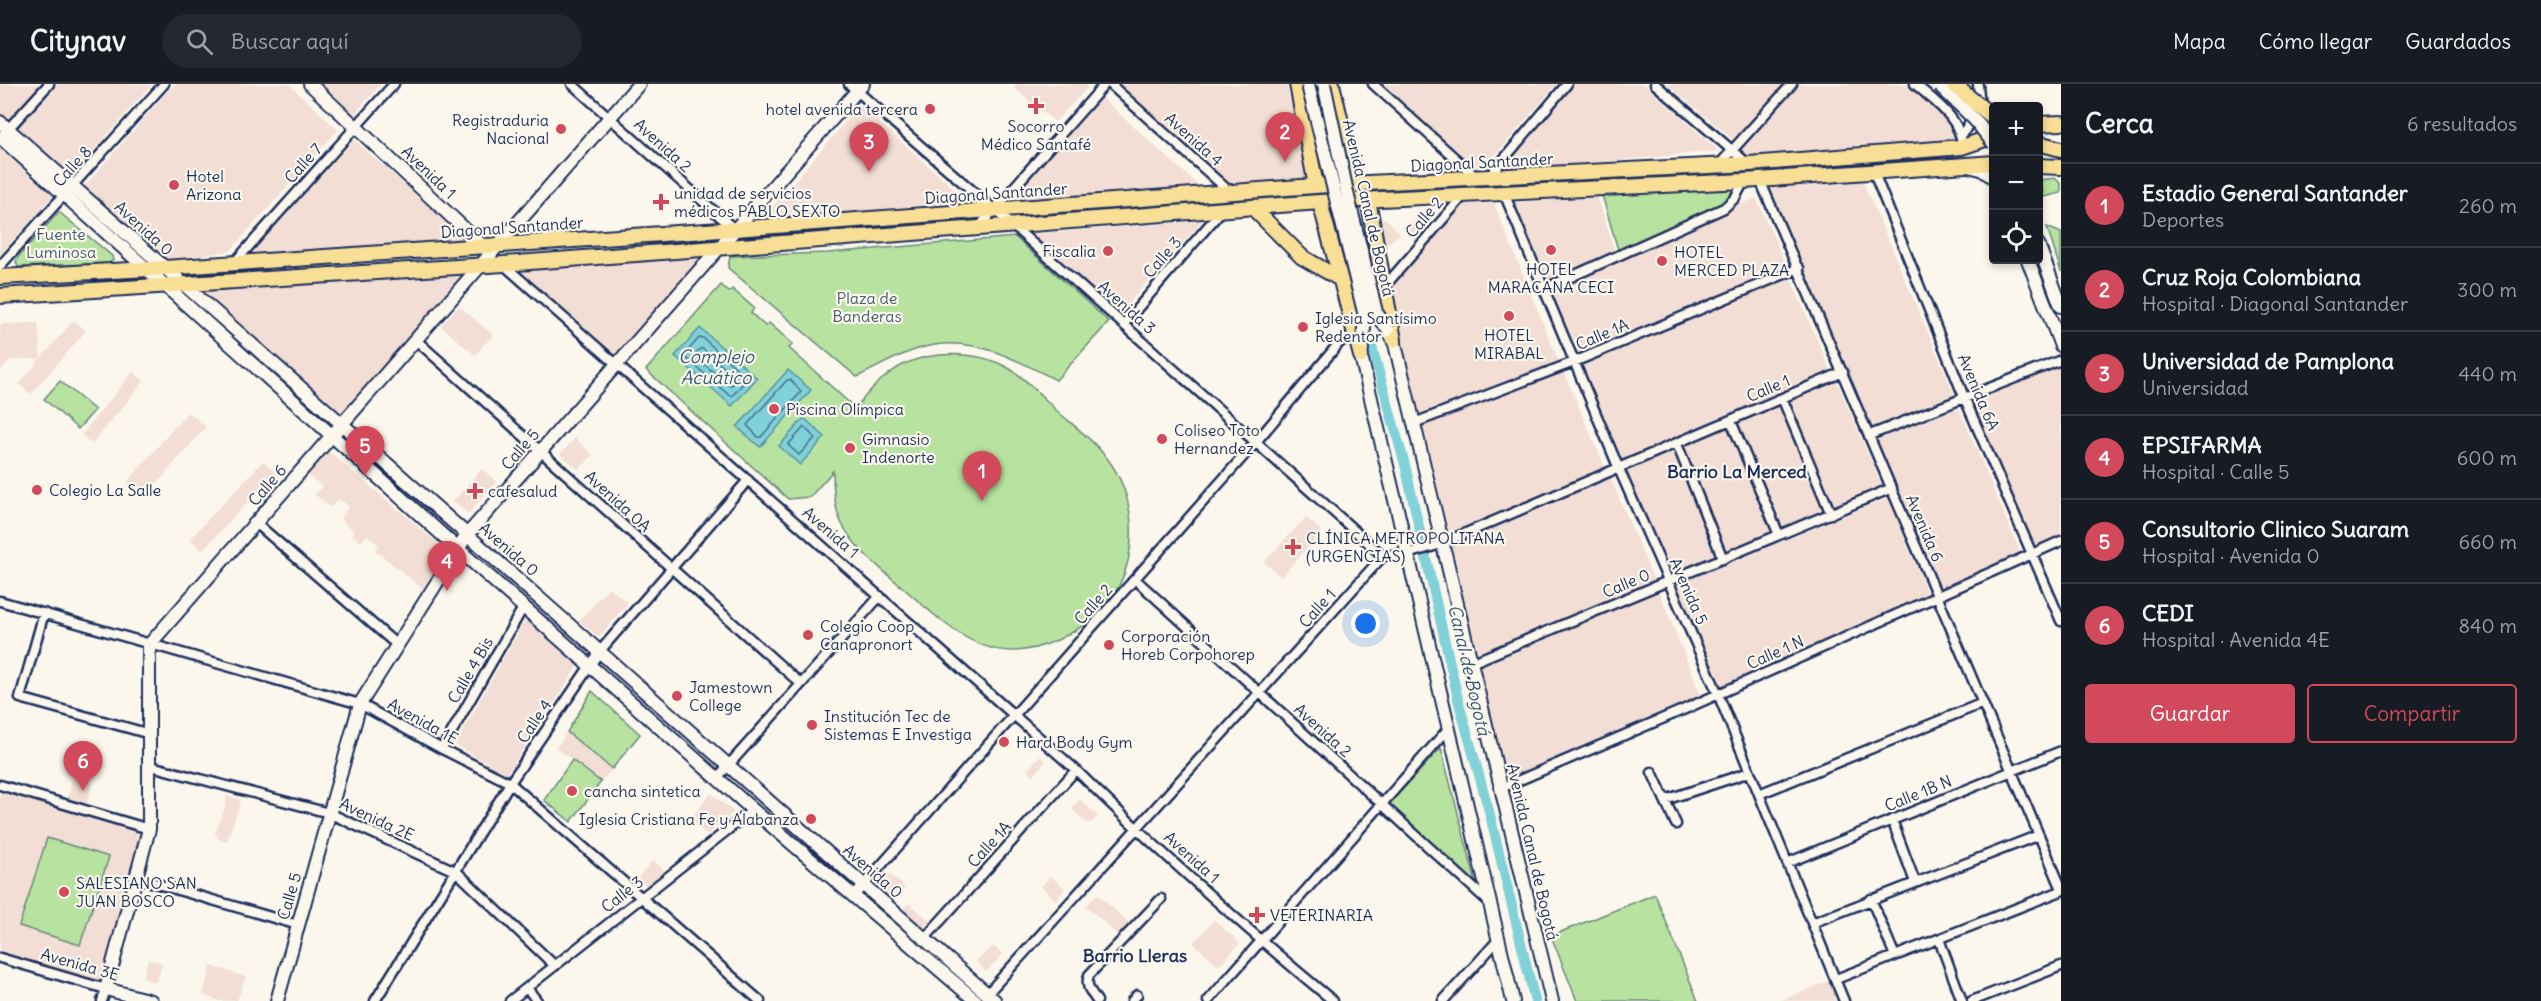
<!DOCTYPE html>
<html lang="es">
<head>
<meta charset="utf-8">
<style>
  body { margin:0; font-family:Delius,sans-serif; background:#242831; color:#f1f3f6 }
  .controls { position:absolute; right:18px; top:18px; display:grid; overflow:hidden; border-radius:6px; box-shadow:0 3px 9px #0003 }
  .controls button { width:54px; height:54px; display:grid; place-items:center; padding:0; border:0; border-bottom:2px solid #363941; background:#171b24; color:#f1f3f6; font:30px sans-serif }
  .you { position:absolute; left:1366px; top:540px; width:21px; height:21px; margin:-15px; border:4px solid #fff; border-radius:50%; background:#1a73e8; box-shadow:0 0 0 9px #1a73e833 }
  .badge { display:grid; place-items:center; width:39px; height:39px; border-radius:50%; background:#d1495b; color:#fff; font-size:20px; font-weight:700 }
  .pin { position:absolute; translate:-50% -50px; filter:drop-shadow(0 2px 3px #0008) }
  .pin::after { content:''; position:absolute; top:32px; width:21px; height:18px; background:inherit; clip-path:polygon(0 0,100% 0,50% 100%) }
  .list { margin:0; padding:0; list-style:none }
  h2 { display:flex; justify-content:space-between; align-items:center; height:78px; margin:0; padding:0 24px; font-size:26px }
  h2 small { font-size:20px; font-weight:400; color:#9ea1a6 }
  .list li { display:grid; grid-template-columns:39px 1fr auto; gap:18px; align-items:center; box-sizing:border-box; height:84px; padding:0 24px; border-top:2px solid #363941 }
  .list b { display:block; font-size:22px; white-space:nowrap }
  .list p { margin:0; font-size:20px; white-space:nowrap; color:#9ea1a6 }
  .list em { font-size:20px; font-style:normal; color:#9ea1a6 }
  .actions { display:flex; gap:12px; padding:18px 24px }
  .actions a { flex:1; padding:14px 0; border:2px solid #d1495b; border-radius:6px; text-align:center; font-size:21px; color:#d1495b }
  .actions .main { background:#d1495b; color:#fff }
  .icon { flex:none; width:33px; height:33px; fill:none; stroke:currentColor; stroke-width:2; stroke-linecap:round; stroke-linejoin:round }
  .map { position:relative; flex:none; width:2061px; height:917px; overflow:hidden }
  header { display:flex; align-items:center; gap:36px; box-sizing:border-box; height:84px; padding:0 30px; background:#171b24; border-bottom:2px solid #363941 }
  header strong { font-size:28px }
  nav { display:flex; gap:33px; margin-inline-start:auto; font-size:21px }
  .search { width:420px; height:54px; background:#242831; display:flex; align-items:center; gap:15px; box-sizing:border-box; padding:0 21px; border-radius:33px; color:#9ea1a6; font-size:22px }
  main { display:flex }
  aside { flex:1; background:#171b24 }
  .map>svg:first-child { display:block }
  .built { fill:#f2ded4 }
  .green { fill:#b7e29f; stroke:#69887e; stroke-width:1.5 }
  .water { fill:#80d1d8; stroke:#5890a7; stroke-width:1.5 }
  .lines { fill:none; stroke-linecap:round; stroke-linejoin:round }
  .shore { stroke:#43708f; stroke-width:1.5 }
  .canal { stroke:#80d1d8; stroke-width:10 }
  .street-casing { stroke:#1b2f5e; stroke-width:13 }
  .secondary-casing { stroke:#1b2f5e; stroke-width:16 }
  .primary-casing { stroke:#1b2f5e; stroke-width:18 }
  .street { stroke:#fbf7ec; stroke-width:8 }
  .secondary { stroke:#fbf7ec; stroke-width:12 }
  .primary { stroke:#f9df96; stroke-width:14 }
  .secondary-bridge-casing { stroke:#1b2f5e; stroke-width:16; stroke-linecap:butt }
  .primary-bridge-casing { stroke:#1b2f5e; stroke-width:18; stroke-linecap:butt }
  .secondary-bridge { stroke:#fbf7ec; stroke-width:12 }
  .primary-bridge { stroke:#f9df96; stroke-width:14 }
  .poi-dot { fill:#d1495b; stroke:#fbf7ec; stroke-width:2 }
  .labels { text-anchor:middle; stroke-width:4.5; stroke-linejoin:round; paint-order:stroke }
  .poi-label { font-size:16px; fill:#1b2f5e; stroke:#fbf7ec; text-anchor:start }
  .street-label { font-size:16px; fill:#1b2f5e; stroke:#fbf7ec }
  .park-label { font-size:16px; fill:#425c6e; stroke:#fbf7ec }
  .water-label { font-size:18px; font-style:italic; fill:#34587c; stroke:#fbf7ec }
  .neighbourhood-label { font-size:18px; font-weight:bold; fill:#1b2f5e; stroke:#fbf7ec }
</style>
</head>
<body>
<header>
<strong>Citynav</strong>
<div class="search"><svg class="icon" aria-label="search" viewBox="0 0 24 24"><circle cx="10" cy="10" r="6"/><path d="M15 15l6 6"/></svg>Buscar aquí</div>
<nav><a>Mapa</a><a>Cómo llegar</a><a>Guardados</a></nav>
</header>
<main>
<div class="map">
<svg width="2061" height="917" viewBox="0 0 2061 917">
  <rect width="100%" height="100%" fill="#fbf7ec"/>
  <filter id="ink" filterUnits="userSpaceOnUse"><feTurbulence type="fractalNoise" baseFrequency=".0167" numOctaves="2"/><feDisplacementMap in="SourceGraphic" scale="12" xChannelSelector="R" yChannelSelector="G"/><feConvolveMatrix kernelMatrix="1 2 1 2 8 2 1 2 1" color-interpolation-filters="sRGB"/></filter>
  <g filter="url(#ink)">
    <path class="built" d="M0 0H41L8 37 0 29Z
      M56 0H152L71 92 16 45Z
      M174 0H289L338 46 230 167 166 177 84 103Z
      M317 0H381L353 32Z
      M1018 0H1085L1088 3 1055 38 1014 4Z
      M1113 0H1286L1313 96 1220 107 1107 7Z
      M1382 0H1557L1479 90Z
      M1575 0H1644L1719 67 1495 88Z
      M1667 0H1787L1736 58Z
      M1799 0H1906L1959 48 1961 57 1748 77 1741 65Z
      M1100 12 1208 110 1007 122Z
      M860 21 962 112 967 118 964 123 781 133 773 129 772 123Z
      M354 56 471 159 250 170Z
      M0 65 53 112 0 171Z
      M1862 95 1955 312 1871 346 1769 103Z
      M1597 111 1615 168 1548 199 1544 197 1511 119Z
      M1756 114 1788 185 1574 272 1545 207Z
      M1459 120H1494L1559 278 1419 330 1389 225 1396 197Z
      M1386 134 1400 150 1388 160 1381 152 1374 137Z
      M1202 137 1118 231 1029 150Z
      M1432 137 1434 138 1415 156 1402 143 1406 138Z
      M709 171 615 275 512 184Z
      M472 186 338 333 187 203Z
      M1789 191 1831 288 1621 382 1578 279Z
      M459 222 493 251 475 271 441 242Z
      M74 236 86 247 31 310 19 300 40 275 10 276 0 287V240L38 239 41 274Z
      M2061 282V453L2032 464 1968 317Z
      M1563 286 1606 386 1450 452 1423 341Z
      M133 288 144 297 92 360 81 351Z
      M1836 296 1883 404 1669 494 1622 387Z
      M1957 320 2022 472 1940 507 1874 353Z
      M188 328 206 343 145 413 127 398Z
      M575 354 593 371 579 386 560 370Z
      M327 366 446 466 423 505 375 466 379 461 367 451 361 458 352 451 354 447 340 435 349 422 339 415 331 423 315 411 322 402 307 391Z
      M263 377 275 389 202 467 190 455Z
      M482 385 497 398 468 430 453 417Z
      M1610 393 1656 501 1477 572 1452 460Z
      M1888 414 1928 511 1716 604 1673 502Z
      M1306 433 1322 448 1281 493 1264 478Z
      M609 503 628 519 599 553 579 537Z
      M1659 508 1702 614 1507 698 1479 580Z
      M525 536 578 582 507 690 455 661Z
      M567 648 612 685 601 698 556 664Z
      M77 672 98 679 86 723 67 718Z
      M1040 672 1046 677 1033 692 1027 686Z
      M0 705 143 747 106 900 0 869Z
      M711 709 734 728 707 751 690 735Z
      M226 712 241 716 227 757 219 755 215 749 226 721Z
      M1079 715 1098 732 1092 738 1087 739 1074 728 1072 724Z
      M653 776 664 786 647 802 638 794Z
      M885 786 905 803 893 817 874 800Z
      M1050 792 1065 804 1056 816 1041 803Z
      M1097 810 1132 842 1121 854 1086 822Z
      M909 819 930 837 923 844 902 826Z
      M1214 836 1240 859 1219 882 1193 859Z
      M993 862 1003 870 986 888 976 877Z
      M148 875 163 879 156 898 143 894Z
      M211 882 246 893 237 917H220L203 911Z
      M1828 897 1836 917H1780Z"/>
    <path class="green" d="M2055 94 2061 100V109L2044 113 2040 96Z
      M1737 101 1730 116 1618 166 1602 111Z
      M59 128 112 172 113 176 109 179 18 183 16 178 18 173Z
      M2047 143 2061 149V188Z
      M1015 153 1109 238 1056 296C1017 276 975 252 929 262 905 267 880 282 857 293L728 184 730 172 828 169Z
      M721 201 729 208 732 205 754 224 751 229 765 242 769 239 793 260 789 264 855 324C866 311 876 299 890 289 921 265 977 265 1010 285 1027 295 1043 314 1057 327 1072 340 1088 352 1101 367 1134 403 1140 459 1119 502 1109 521 1089 539 1071 549 995 592 956 550 901 502 878 482 853 464 840 436 834 421 833 402 833 387L810 413 788 415 646 286Z
      M60 297 95 326 78 345 44 315Z
      M592 607 640 650 612 685 567 648Z
      M1441 664 1478 806 1386 723Z
      M572 676 601 698 571 738 544 716Z
      M47 754 109 773 80 861 19 842Z
      M1655 810 1698 917H1577L1551 852Z"/>
    <path class="water" d="M700 244 757 294 732 322 675 272Z
      M788 286 811 306 760 363 737 343Z
      M804 334 825 353 800 381 779 362Z"/>
    <g class="lines">
      <path class="shore" d="M699 254H703L746 293V296L732 312 729 311 685 273V270Z
        M700 265H703L735 293 736 296 732 301H728L696 273V269Z
        M787 296H791L801 308 761 353H758L747 341Z
        M804 343 815 354 799 371 788 361Z"/>
      <path class="canal" d="M1372 263 1405 381 1459 619 1489 727 1535 917"/>
      <g class="street-casing">
        <path id="street" d="M572 0 734 145
          M849 0 1012 141 1383 472
          M1110 0 1230 108
          M1373 0 1477 94
          M1655 0 1748 80
          M1915 0C1935 18 1961 34 1962 63
          M8 45 49 0
          M1962 51 1980 22 1978 1
          M1719 81 1792 0
          M1874 89 1964 313 2061 537
          M1488 94 1567 0
          M1760 96 2061 803
          M1504 109 1619 385 1718 610 1844 917
          M978 144 1105 0
          M234 179 394 0
          M504 181 1076 686C1158 767 1244 843 1333 917
          M0 182 164 0
          M1384 203 1464 111
          M1544 205 1724 124 1735 114 1744 97
          M1124 240 1222 126
          M416 256 801 600
          M1782 314 1831 430
          M1731 337 1779 451
          M1414 339 1574 278 1799 184
          M1870 351 2061 276
          M1677 360 1723 475
          M256 439 397 561
          M1135 495 1490 819
          M0 517 360 620 442 665 510 699 760 917
          M44 529 20 614 150 650
          M1471 579 1892 404
          M442 665 524 522
          M151 682 329 729 457 788 555 882
          M1652 688 1676 740
          M717 694 880 512
          M0 701 149 745
          M1501 704 1685 625 2061 457
          M1759 710 1983 619
          M1665 716 1750 688
          M1892 736 1915 798
          M1787 779 2061 667
          M137 794 298 841
          M854 812 1256 358 1340 258 1355 250
          M1871 815 1895 872
          M1812 839 2039 751
          M925 854 1076 686
          M1939 855 1962 917
          M0 874 106 905 102 917
          M1836 895 2061 807
          M527 904 537 917
          M987 910 1383 472 1407 470 1438 461 1843 288
          M375 917 510 699 600 567 748 396
          M510 917 753 726
          M1097 917C1091 908 1085 902 1089 891L1161 815
          M1132 917 1137 911
          M1208 917 1449 644
          M1443 917 1499 855
          M1972 917 2061 882"/>
      </g>
      <g class="secondary-casing">
        <path id="secondary" d="M310 0 488 167
          M0 38 995 917
          M0 53 458 465 753 726 976 917
          M1968 82 1981 85 1994 94
          M2038 160 2061 222
          M2028 176 2061 262
          M1389 248 1394 256 1552 917
          M1362 264 1361 272 1513 917
          M151 917 106 905 149 745V561L639 0
          M277 917 360 620 467 451 863 0"/>
      </g>
      <g class="primary-casing">
        <path id="primary" d="M1297 0 1316 102
          M1332 0 1356 101
          M2038 40 2061 39
          M2038 59 2061 65
          M2038 82 2061 83
          M1368 116 1394 256
          M1320 118 1361 272
          M1252 123 1302 173 1340 195
          M0 193 149 185 735 145 1328 101 1749 80 1962 63 1994 52
          M0 212 504 180 1320 118 1744 97 1994 79"/>
      </g>
      <use href="#street" class="street"/>
      <use href="#secondary" class="secondary"/>
      <use href="#primary" class="primary"/>
      <g class="secondary-bridge-casing">
        <path id="secondary-bridge" d="M1324 0 1348 113 1376 228 1388 246
          M1308 1 1365 232 1363 257
          M1940 2 1975 36 1994 60"/>
      </g>
      <g class="primary-bridge-casing">
        <path id="primary-bridge" d="M1953 0 1994 34"/>
      </g>
      <use href="#secondary-bridge" class="secondary-bridge"/>
      <use href="#primary-bridge" class="primary-bridge"/>
    </g>
  </g>
  <g class="poi-dot">
    <path d="M1033 13h6v6h6v6h-6v6h-6v-6h-6v-6h6z"/>
    <circle cx="930" cy="25" r="6"/>
    <circle cx="561" cy="45" r="6"/>
    <circle cx="174" cy="101" r="6"/>
    <path d="M658 109h6v6h6v6h-6v6h-6v-6h-6v-6h6z"/>
    <circle cx="1551" cy="166" r="6"/>
    <circle cx="1108" cy="167" r="6"/>
    <circle cx="1662" cy="177" r="6"/>
    <circle cx="1509" cy="232" r="6"/>
    <circle cx="1303" cy="243" r="6"/>
    <circle cx="774" cy="325" r="6"/>
    <circle cx="1162" cy="355" r="6"/>
    <circle cx="850" cy="364" r="6"/>
    <circle cx="37" cy="406" r="6"/>
    <path d="M472 398h6v6h6v6h-6v6h-6v-6h-6v-6h6z"/>
    <path d="M1290 454h6v6h6v6h-6v6h-6v-6h-6v-6h6z"/>
    <circle cx="808" cy="551" r="6"/>
    <circle cx="1109" cy="561" r="6"/>
    <circle cx="677" cy="612" r="6"/>
    <circle cx="812" cy="641" r="6"/>
    <circle cx="1004" cy="658" r="6"/>
    <circle cx="572" cy="707" r="6"/>
    <circle cx="811" cy="735" r="6"/>
    <circle cx="64" cy="808" r="6"/>
    <path d="M1254 822h6v6h6v6h-6v6h-6v-6h-6v-6h6z"/>
  </g>
  <g class="labels">
    <g class="poi-label">
      <text x="918" y="31" text-anchor="end">hotel avenida tercera</text>
      <text x="549" y="42" text-anchor="end">Registraduria<tspan x="549" dy="18">Nacional</tspan></text>
      <text x="1036" y="48" text-anchor="middle">Socorro<tspan x="1036" dy="18">Médico Santafé</tspan></text>
      <text x="186" y="98">Hotel<tspan x="186" dy="18">Arizona</tspan></text>
      <text x="674" y="115">unidad de servicios<tspan x="674" dy="18">médicos PABLO SEXTO</tspan></text>
      <text x="1096" y="173" text-anchor="end">Fiscalia</text>
      <text x="1674" y="174">HOTEL<tspan x="1674" dy="18">MERCED PLAZA</tspan></text>
      <text x="1551" y="191" text-anchor="middle">HOTEL<tspan x="1551" dy="18">MARACANA CECI</tspan></text>
      <text x="1315" y="240">Iglesia Santísimo<tspan x="1315" dy="18">Redentor</tspan></text>
      <text x="1509" y="257" text-anchor="middle">HOTEL<tspan x="1509" dy="18">MIRABAL</tspan></text>
      <text x="786" y="331">Piscina Olímpica</text>
      <text x="1174" y="352">Coliseo Toto<tspan x="1174" dy="18">Hernandez</tspan></text>
      <text x="862" y="361">Gimnasio<tspan x="862" dy="18">Indenorte</tspan></text>
      <text x="49" y="412">Colegio La Salle</text>
      <text x="488" y="413">cafesalud</text>
      <text x="1306" y="460">CLÍNICA METROPOLITANA<tspan x="1306" dy="18">(URGENCIAS)</tspan></text>
      <text x="820" y="548">Colegio Coop<tspan x="820" dy="18">Canapronort</tspan></text>
      <text x="1121" y="558">Corporación<tspan x="1121" dy="18">Horeb Corpohorep</tspan></text>
      <text x="689" y="609">Jamestown<tspan x="689" dy="18">College</tspan></text>
      <text x="824" y="638">Institución Tec de<tspan x="824" dy="18">Sistemas E Investiga</tspan></text>
      <text x="1016" y="664">Hard Body Gym</text>
      <text x="584" y="713">cancha sintetica</text>
      <text x="799" y="741" text-anchor="end">Iglesia Cristiana Fe y Alabanza</text>
      <text x="76" y="805">SALESIANO SAN<tspan x="76" dy="18">JUAN BOSCO</tspan></text>
      <text x="1270" y="837">VETERINARIA</text>
    </g>
    <g class="street-label">
      <text transform="translate(1194 55) rotate(42)" y="6">Avenida 4</text>
      <text transform="translate(663 61) rotate(42)" y="6">Avenida 2</text>
      <text transform="translate(1482 78) rotate(-3)" y="6">Diagonal Santander</text>
      <text transform="translate(303 79) rotate(-48)" y="6">Calle 7</text>
      <text transform="translate(72 82) rotate(-48)" y="6">Calle 8</text>
      <text transform="translate(429 88) rotate(44)" y="6">Avenida 1</text>
      <text transform="translate(996 109) rotate(-4)" y="6">Diagonal Santander</text>
      <text transform="translate(1369 124) rotate(77)" y="6">Avenida Canal de Bogotá</text>
      <text transform="translate(1424 133) rotate(-49)" y="6">Calle 2</text>
      <text transform="translate(512 143) rotate(-4)" y="6">Diagonal Santander</text>
      <text transform="translate(144 144) rotate(42)" y="6">Avenida 0</text>
      <text transform="translate(1162 173) rotate(-49)" y="6">Calle 3</text>
      <text transform="translate(1127 223) rotate(42)" y="6">Avenida 3</text>
      <text transform="translate(1602 250) rotate(-23)" y="6">Calle 1A</text>
      <text transform="translate(1768 304) rotate(-23)" y="6">Calle 1</text>
      <text transform="translate(1979 308) rotate(67)" y="6">Avenida 6A</text>
      <text transform="translate(520 365) rotate(-49)" y="6">Calle 5</text>
      <text transform="translate(267 401) rotate(-49)" y="6">Calle 6</text>
      <text transform="translate(618 417) rotate(42)" y="6">Avenida 0A</text>
      <text transform="translate(1925 444) rotate(67)" y="6">Avenida 6</text>
      <text transform="translate(831 448) rotate(41)" y="6">Avenida 1</text>
      <text transform="translate(509 465) rotate(41)" y="6">Avenida 0</text>
      <text transform="translate(1626 499) rotate(-23)" y="6">Calle 0</text>
      <text transform="translate(1689 507) rotate(66)" y="6">Avenida 5</text>
      <text transform="translate(1093 520) rotate(-48)" y="6">Calle 2</text>
      <text transform="translate(1317 524) rotate(-48)" y="6">Calle 1</text>
      <text transform="translate(1775 568) rotate(-24)" y="6">Calle 1 N</text>
      <text transform="translate(470 586) rotate(-60)" y="6">Calle 4 Bis</text>
      <text transform="translate(423 637) rotate(29)" y="6">Avenida 1E</text>
      <text transform="translate(534 637) rotate(-56)" y="6">Calle 4</text>
      <text transform="translate(1323 646) rotate(42)" y="6">Avenida 2</text>
      <text transform="translate(1918 709) rotate(-22)" y="6">Calle 1B N</text>
      <text transform="translate(377 735) rotate(25)" y="6">Avenida 2E</text>
      <text transform="translate(989 760) rotate(-48)" y="6">Calle 1A</text>
      <text transform="translate(1533 768) rotate(77)" y="6">Avenida Canal de Bogotá</text>
      <text transform="translate(1192 773) rotate(42)" y="6">Avenida 1</text>
      <text transform="translate(873 787) rotate(41)" y="6">Avenida 0</text>
      <text transform="translate(622 810) rotate(-38)" y="6">Calle 3</text>
      <text transform="translate(289 812) rotate(-74)" y="6">Calle 5</text>
      <text transform="translate(80 880) rotate(16)" y="6">Avenida 3E</text>
    </g>
    <g class="park-label">
      <text x="61" y="156">Fuente<tspan x="61" dy="18">Luminosa</tspan></text>
      <text x="867" y="220">Plaza de<tspan x="867" dy="18">Banderas</tspan></text>
    </g>
    <g class="water-label">
      <text x="716" y="279">Complejo<tspan x="716" dy="21">Acuático</tspan></text>
      <text transform="translate(1469 586) rotate(77)" y="6">Canal de Bogotá</text>
    </g>
    <g class="neighbourhood-label">
      <text x="1737" y="394">Barrio La Merced</text>
      <text x="1135" y="878">Barrio Lleras</text>
    </g>
  </g>
</svg>
<div class="controls">
<button>+</button>
<button>−</button>
<button><svg class="icon" aria-label="locate" viewBox="0 0 24 24"><circle cx="12" cy="12" r="6"/><path d="M12 2v4M12 18v4M2 12h4M18 12h4"/></svg></button>
</div>
<div class="you"></div>
<div class="pin badge" style="left:982px;top:417px">1</div>
<div class="pin badge" style="left:1285px;top:78px">2</div>
<div class="pin badge" style="left:869px;top:88px">3</div>
<div class="pin badge" style="left:447px;top:507px">4</div>
<div class="pin badge" style="left:365px;top:392px">5</div>
<div class="pin badge" style="left:83px;top:707px">6</div>
</div>
<aside>
<h2>Cerca<small>6 resultados</small></h2>
<ul class="list">
<li><span class="badge">1</span><div><b>Estadio General Santander</b><p>Deportes</p></div><em>260 m</em></li>
<li><span class="badge">2</span><div><b>Cruz Roja Colombiana</b><p>Hospital · Diagonal Santander</p></div><em>300 m</em></li>
<li><span class="badge">3</span><div><b>Universidad de Pamplona</b><p>Universidad</p></div><em>440 m</em></li>
<li><span class="badge">4</span><div><b>EPSIFARMA</b><p>Hospital · Calle 5</p></div><em>600 m</em></li>
<li><span class="badge">5</span><div><b>Consultorio Clinico Suaram</b><p>Hospital · Avenida 0</p></div><em>660 m</em></li>
<li><span class="badge">6</span><div><b>CEDI</b><p>Hospital · Avenida 4E</p></div><em>840 m</em></li>
</ul>
<div class="actions"><a class="main">Guardar</a><a>Compartir</a></div>
</aside>
</main>
</body>
</html>
